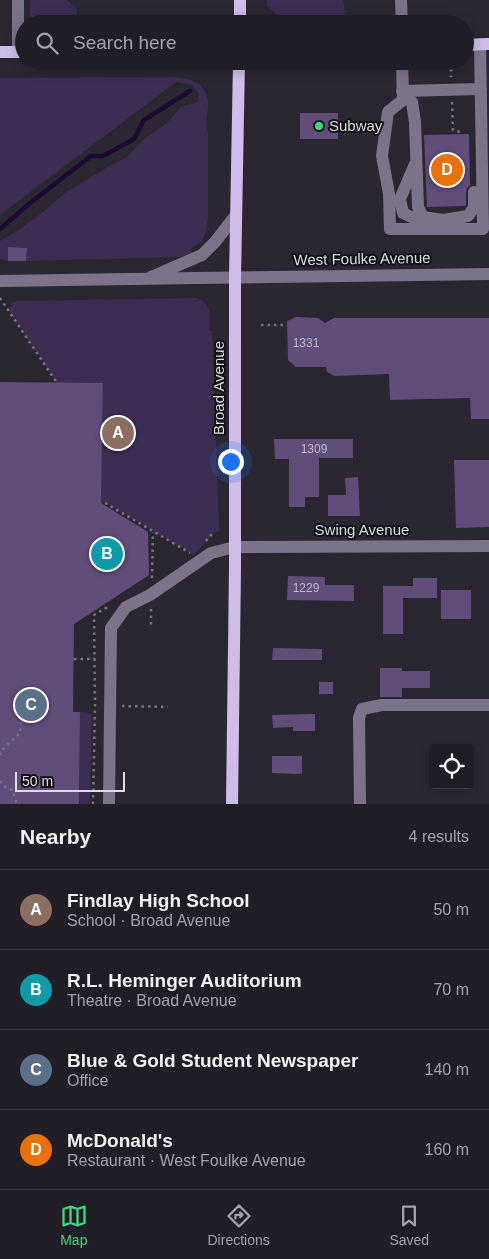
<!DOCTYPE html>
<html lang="en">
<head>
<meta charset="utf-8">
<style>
  body { margin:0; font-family:Arial,sans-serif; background:#2d2a32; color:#f1f3f6 }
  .controls { position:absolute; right:15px; bottom:15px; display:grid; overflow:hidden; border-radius:5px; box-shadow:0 2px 12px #0003 }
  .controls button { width:45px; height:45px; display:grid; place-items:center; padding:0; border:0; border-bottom:1px solid #3d3b43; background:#201d26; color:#f1f3f6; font:25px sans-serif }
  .scale { position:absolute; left:15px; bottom:12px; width:110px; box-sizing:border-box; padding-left:5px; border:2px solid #dedbe2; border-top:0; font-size:14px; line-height:18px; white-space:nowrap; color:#dedbe2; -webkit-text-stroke:4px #131116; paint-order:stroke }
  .you { position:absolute; left:230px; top:461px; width:18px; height:18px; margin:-12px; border:4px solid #fff; border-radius:50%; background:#1a73e8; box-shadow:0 0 0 8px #1a73e833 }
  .badge { display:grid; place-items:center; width:32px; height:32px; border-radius:50%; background:#3fd77d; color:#fff; font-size:16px; font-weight:700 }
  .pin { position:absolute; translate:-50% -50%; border:2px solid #fff; box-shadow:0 1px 5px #0006 }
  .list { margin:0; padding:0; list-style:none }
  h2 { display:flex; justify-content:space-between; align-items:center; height:65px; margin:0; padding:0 20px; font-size:21px }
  h2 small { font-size:16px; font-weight:400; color:#a2a2a7 }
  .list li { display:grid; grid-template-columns:32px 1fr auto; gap:15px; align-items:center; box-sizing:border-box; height:80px; padding:0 20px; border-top:1px solid #3d3b43 }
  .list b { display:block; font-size:19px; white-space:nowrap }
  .list p { margin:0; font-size:16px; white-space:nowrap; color:#a2a2a7 }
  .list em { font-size:16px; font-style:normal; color:#a2a2a7 }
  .icon { flex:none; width:28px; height:28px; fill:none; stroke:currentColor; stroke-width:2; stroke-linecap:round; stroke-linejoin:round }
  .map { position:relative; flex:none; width:489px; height:804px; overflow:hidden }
  .search { position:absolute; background:#201d26; box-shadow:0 2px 12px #0003; left:15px; right:15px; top:15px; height:55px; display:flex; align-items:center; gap:12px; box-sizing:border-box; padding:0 18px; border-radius:28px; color:#a2a2a7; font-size:19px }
  .sheet { height:385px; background:#201d26 }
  nav { display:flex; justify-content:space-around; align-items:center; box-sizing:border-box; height:70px; border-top:1px solid #3d3b43; background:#201d26; font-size:14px; color:#a2a2a7 }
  nav a { display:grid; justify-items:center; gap:2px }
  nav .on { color:#3fd77d }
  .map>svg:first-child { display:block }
  .green { fill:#3d2d52 }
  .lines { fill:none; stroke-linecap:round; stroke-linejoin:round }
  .stream { stroke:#1d0a31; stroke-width:4.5 }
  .building { fill:#604d7a }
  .path { stroke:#77747d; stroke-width:2.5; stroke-dasharray:2.5 4; stroke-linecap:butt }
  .minor { stroke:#7c7389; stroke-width:12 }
  .major { stroke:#cebde9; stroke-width:12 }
  .poi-dot { fill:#3fd77d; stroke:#131116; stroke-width:2 }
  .labels { text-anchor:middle; stroke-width:4; stroke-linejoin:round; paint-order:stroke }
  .number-label { font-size:12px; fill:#beb8c8 }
  .poi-label { font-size:15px; fill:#dedbe2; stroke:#131116; text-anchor:start }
  .street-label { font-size:15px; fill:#dedbe2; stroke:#131116 }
</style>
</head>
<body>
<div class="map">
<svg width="489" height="804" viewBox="0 0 489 804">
  <rect width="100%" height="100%" fill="#2b2732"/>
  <path class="green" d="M30 0H67L77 9V15L74 24H32L30 16Z
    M267 0H343L345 11 344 17 282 19 267 6Z
    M164 77C179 78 200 77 206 94 207 98 209 101 208 106 207 117 205 123 208 134V218L206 232 202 241 190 249 193 253 180 257 26 261V248L8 247V261L0 259V241L17 231 37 217 65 193 111 165 126 158 144 139 167 123 181 107 198 102 199 94 192 85 176 82 0 215V78Z
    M197 298C213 306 209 315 209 331H212L219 531 213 533 194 555 105 503H101L103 383H57L9 311 12 303 17 301Z
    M80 712 92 713 90 804H79Z"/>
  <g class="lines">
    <path class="stream" d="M0 229 30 203 91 156H103L134 139 144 120 190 91"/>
  </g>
  <path class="building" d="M300 113H338V139H300Z
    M469 134 470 185 467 188 466 192V205L465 206 427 207 424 135Z
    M8 247 27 248 26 261H8Z
    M296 317 318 318 325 323 334 318H489V419H471L470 398 390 400 389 374 335 376 327 372 326 367H296L288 360 287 321Z
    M0 382 103 383 101 503 148 532 149 575 74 624 73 712H80L79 804H0Z
    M274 439H353V458H319V497H305V507H289V459H275Z
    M454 460H489V527L456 528Z
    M358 477 360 516H328V495H346L345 478Z
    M288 576 325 577V585H354V601L287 600Z
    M413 578H437V598H403V634H383V586H413Z
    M441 590H471V619H441Z
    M273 648 322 649V660H272Z
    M380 668H402V671H430V688H402V697H380Z
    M319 682H333V694H319Z
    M315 714V731H293V727L273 728 272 715Z
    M272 756H302V774L272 773Z"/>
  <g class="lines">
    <path class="path" d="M451 69V77
      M452 102 453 130 463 133
      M0 298 57 383
      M261 325H287
      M105 503 190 553
      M206 541 213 533
      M152 578 153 532
      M151 609V625
      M74 659H95
      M122 706 168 707
      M0 755 1 751 20 733 21 722
      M0 781 4 786 13 791 17 804
      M93 804 95 706 94 615 109 606"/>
    <path class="minor" d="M18 0V52
      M401 0 402 24
      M402 61 403 100 388 112 382 156 389 194 390 229H483L480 44
      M402 91 412 102 415 122 418 207 423 217 443 220 468 216 474 207V192
      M402 91 481 89
      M415 164 400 199 403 213 413 218 430 219
      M151 277 202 255 215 242 236 215
      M0 281C163 279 326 275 489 274
      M109 804 111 628 126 607 150 595 211 553 235 547 489 546
      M360 804 359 718 362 709 382 705H489"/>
    <path class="major" d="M240 24V0
      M465 45 489 44
      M0 52H24
      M232 804 235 568V278L239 61"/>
  </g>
  <circle class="poi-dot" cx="319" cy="126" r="5"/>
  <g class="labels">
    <g class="number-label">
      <text x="306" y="347">1331</text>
      <text x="314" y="453">1309</text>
      <text x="306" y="592">1229</text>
    </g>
    <g class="poi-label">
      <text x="329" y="131">Subway</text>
    </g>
    <g class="street-label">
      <text transform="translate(362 259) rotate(-1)" y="5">West Foulke Avenue</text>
      <text transform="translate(219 388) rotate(-90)" y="5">Broad Avenue</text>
      <text x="362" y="535">Swing Avenue</text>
    </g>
  </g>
</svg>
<div class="controls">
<button><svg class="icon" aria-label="locate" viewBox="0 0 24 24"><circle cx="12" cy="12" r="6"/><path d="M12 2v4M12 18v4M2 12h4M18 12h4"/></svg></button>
</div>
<div class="scale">50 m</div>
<div class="you"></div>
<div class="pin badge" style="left:118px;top:433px;background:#8d6e63">A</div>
<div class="pin badge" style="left:107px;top:554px;background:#0f9aa8">B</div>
<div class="pin badge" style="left:31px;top:705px;background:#5c6f8a">C</div>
<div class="pin badge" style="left:447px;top:170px;background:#e8710a">D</div>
<div class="search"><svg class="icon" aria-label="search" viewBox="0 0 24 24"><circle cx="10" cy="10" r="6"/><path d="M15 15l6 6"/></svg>Search here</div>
</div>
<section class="sheet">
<h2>Nearby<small>4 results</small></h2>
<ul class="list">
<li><span class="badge" style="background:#8d6e63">A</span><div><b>Findlay High School</b><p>School · Broad Avenue</p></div><em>50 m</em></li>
<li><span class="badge" style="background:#0f9aa8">B</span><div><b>R.L. Heminger Auditorium</b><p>Theatre · Broad Avenue</p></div><em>70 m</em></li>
<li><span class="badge" style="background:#5c6f8a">C</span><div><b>Blue &amp; Gold Student Newspaper</b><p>Office</p></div><em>140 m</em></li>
<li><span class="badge" style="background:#e8710a">D</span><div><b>McDonald's</b><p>Restaurant · West Foulke Avenue</p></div><em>160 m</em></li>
</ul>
</section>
<nav>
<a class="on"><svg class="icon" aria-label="map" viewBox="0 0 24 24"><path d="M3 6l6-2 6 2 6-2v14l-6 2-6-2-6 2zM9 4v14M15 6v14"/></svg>Map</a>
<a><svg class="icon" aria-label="directions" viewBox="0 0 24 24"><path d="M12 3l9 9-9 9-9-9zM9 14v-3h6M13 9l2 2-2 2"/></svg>Directions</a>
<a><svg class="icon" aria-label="saved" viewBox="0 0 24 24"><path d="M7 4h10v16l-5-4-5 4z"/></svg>Saved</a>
</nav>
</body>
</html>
